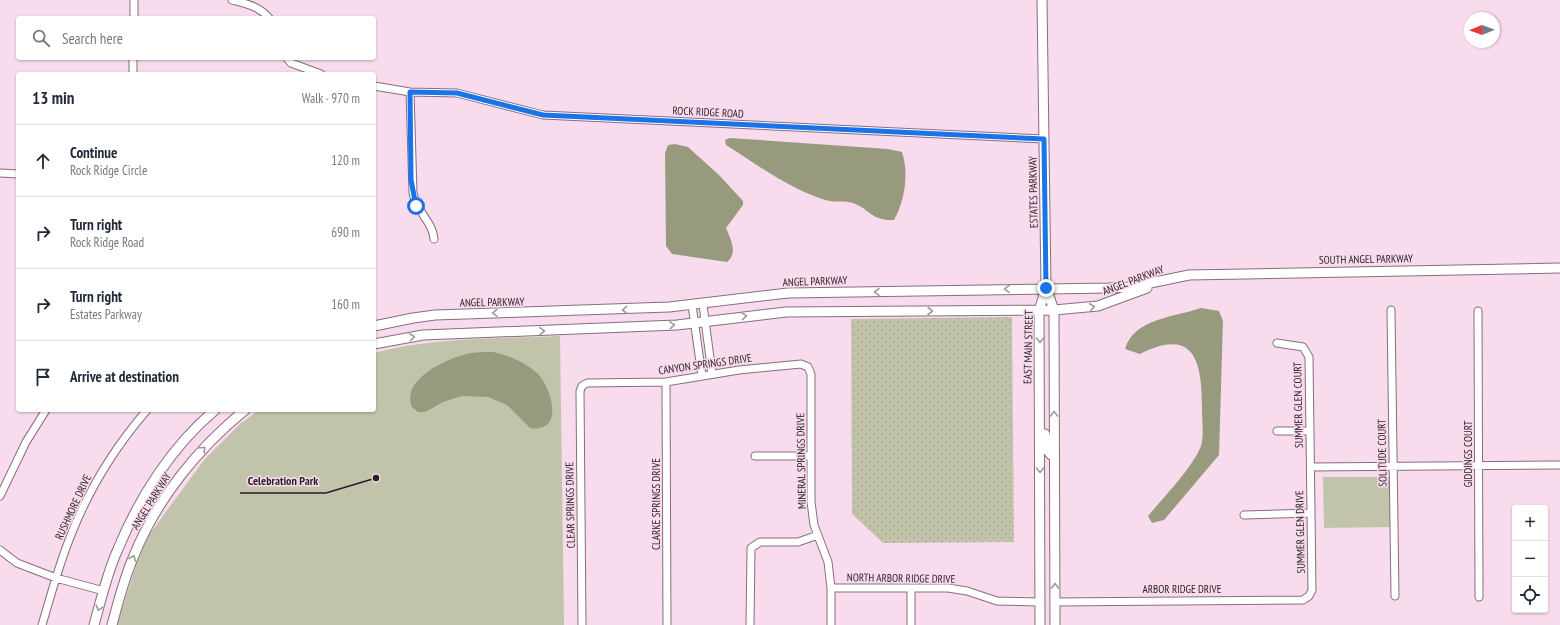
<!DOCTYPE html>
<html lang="en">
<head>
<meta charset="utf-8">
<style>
  body { margin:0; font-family:"PT Sans Narrow",sans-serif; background:#f2f2f3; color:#1f2937 }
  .controls { position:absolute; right:12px; bottom:12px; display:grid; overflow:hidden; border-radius:4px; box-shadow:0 1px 3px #0004 }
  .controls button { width:36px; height:36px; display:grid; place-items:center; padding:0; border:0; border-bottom:1px solid #e0e1e3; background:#fff; color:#1f2937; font:20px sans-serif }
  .compass { position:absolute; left:1464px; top:12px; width:36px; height:36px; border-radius:50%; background:#fff; box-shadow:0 1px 3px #0004; rotate:269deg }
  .stop { position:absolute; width:12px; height:12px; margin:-9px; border:3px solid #1a73e8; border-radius:50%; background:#fff }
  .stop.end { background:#1a73e8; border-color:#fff; box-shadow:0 1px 4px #0008 }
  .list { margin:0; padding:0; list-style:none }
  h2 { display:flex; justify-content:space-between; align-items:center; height:52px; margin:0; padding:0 16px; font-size:17px }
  h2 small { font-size:13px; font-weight:400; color:#747a83 }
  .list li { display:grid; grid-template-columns:26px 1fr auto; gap:12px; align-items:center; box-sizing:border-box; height:72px; padding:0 16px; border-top:1px solid #e0e1e3 }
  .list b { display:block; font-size:15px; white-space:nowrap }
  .list p { margin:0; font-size:13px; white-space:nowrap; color:#747a83 }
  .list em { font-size:13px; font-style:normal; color:#747a83 }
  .icon { flex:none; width:22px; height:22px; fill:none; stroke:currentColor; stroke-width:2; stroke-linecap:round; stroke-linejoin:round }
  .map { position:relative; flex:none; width:1560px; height:625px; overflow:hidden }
  .search { position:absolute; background:#fff; box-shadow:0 1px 3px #0004; left:16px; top:16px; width:360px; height:44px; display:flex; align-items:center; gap:10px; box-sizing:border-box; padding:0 14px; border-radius:4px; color:#747a83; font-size:15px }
  .panel { position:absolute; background:#fff; box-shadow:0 1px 3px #0004; left:16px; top:72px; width:360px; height:340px; border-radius:4px }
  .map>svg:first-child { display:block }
  .grass { fill:url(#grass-dots) }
  .park { fill:#c2c3ab }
  .water { fill:#989a7d }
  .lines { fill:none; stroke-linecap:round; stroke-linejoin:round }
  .street-casing { stroke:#866e7c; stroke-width:9 }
  .secondary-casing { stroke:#866e7c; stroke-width:11 }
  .street { stroke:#fff; stroke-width:7 }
  .secondary { stroke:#fff; stroke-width:9 }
  .oneway { stroke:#9e9a9c }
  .route { stroke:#1a73e8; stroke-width:5 }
  .labels { text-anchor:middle; stroke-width:3; stroke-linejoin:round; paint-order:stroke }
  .street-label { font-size:11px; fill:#281e24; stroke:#f8dced }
  .leader { fill:none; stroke:#281e24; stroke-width:1.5 }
  .callout-dot { fill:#281e24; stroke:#f8dced; stroke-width:1.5 }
  .callout-label { font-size:12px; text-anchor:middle; font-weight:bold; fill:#281e24; stroke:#f8dced; stroke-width:3; stroke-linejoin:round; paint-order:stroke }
</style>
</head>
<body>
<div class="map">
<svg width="1560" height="625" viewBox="0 0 1560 625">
  <defs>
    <pattern id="grass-dots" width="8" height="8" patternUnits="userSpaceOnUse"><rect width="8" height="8" fill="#c2c3ab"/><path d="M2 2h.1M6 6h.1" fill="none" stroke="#a7a793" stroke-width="1.8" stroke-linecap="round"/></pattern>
  </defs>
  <rect width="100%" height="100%" fill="#f8dced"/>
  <path class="grass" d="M1012 317 1014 542 883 543 852 514 851 319Z"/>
  <path class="park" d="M560 336 564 625H117L137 562 149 535 204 460 240 424 259 410H374V353C434 337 499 339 560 336Z
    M1323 477H1392V527L1324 528Z"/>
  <path class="water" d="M730 138 888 149 902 152C909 173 905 200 894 220 871 221 870 209 853 203 844 200 834 203 825 200 789 189 758 165 726 145L725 140Z
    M675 144 688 147 719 175 743 201V205L726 228C731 240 738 253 727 262L672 254 666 246 665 153 668 145Z
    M1201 308 1219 311 1223 321 1219 455 1164 520 1152 523 1148 516C1163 498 1193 467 1201 446 1204 436 1202 421 1202 410 1202 363 1196 326 1140 354L1125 349C1134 318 1176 317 1201 308Z
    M493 352C508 355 525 362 537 373 552 388 565 433 530 428L507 405 488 397 462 396 443 402 425 412H418L412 407C400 379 449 357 471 353 478 352 485 352 493 352Z"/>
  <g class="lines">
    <g class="street-casing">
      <path id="street" d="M232 0C247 4 259 6 269 18
        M134 18V0
        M133 58V74
        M287 58 291 63 321 74
        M374 86 410 92 457 93 543 115 1044 139
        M410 92 413 193C417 213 433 222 434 239
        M0 173 18 174
        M692 305 702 376
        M703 305 712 373
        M1391 310 1395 596
        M1478 311 1479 597
        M666 382 667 625
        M1277 431H1310
        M755 456H811
        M1311 467 1560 465
        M0 496 26 442 46 410
        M1244 515 1311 513
        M0 550 17 563 56 578 104 591
        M831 588H948L967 591 997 601 1040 602
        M911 588V625
        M1055 602 1303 600 1309 596 1312 590 1309 357 1303 347 1277 343
        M42 625C51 595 59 564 71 535 89 489 115 447 147 410
        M582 625 580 391 582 386 587 383 666 382 739 370 801 364 808 367 811 374V502L814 525 828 562 831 588V625
        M750 625 751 548 760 542H798L818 535"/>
    </g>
    <g class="secondary-casing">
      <path id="secondary" d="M1042 0 1046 288 1054 310 1055 625
        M374 326 413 318 435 315 669 307 788 293 1109 288 1131 287 1189 275 1560 268
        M374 344 423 335 677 325 786 312 1054 310 1098 306 1147 288
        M1045 434 1047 450 1051 455H1054
        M94 625C101 600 107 573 118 549 139 498 172 446 215 410
        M112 625C118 602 124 579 133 558 156 500 197 449 245 410
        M1040 625 1039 311 1046 288"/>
    </g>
    <use href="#street" class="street"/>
    <use href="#secondary" class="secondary"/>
  </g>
  <defs><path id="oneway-chevron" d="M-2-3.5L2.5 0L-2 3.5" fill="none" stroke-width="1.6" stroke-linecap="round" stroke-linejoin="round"/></defs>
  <g class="oneway">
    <use href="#oneway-chevron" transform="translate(1007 289) rotate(179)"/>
    <use href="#oneway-chevron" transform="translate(877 292) rotate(179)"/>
    <use href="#oneway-chevron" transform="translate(1092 307) rotate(-7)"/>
    <use href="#oneway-chevron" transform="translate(625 310) rotate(177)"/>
    <use href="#oneway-chevron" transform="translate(930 311)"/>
    <use href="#oneway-chevron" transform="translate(495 313) rotate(179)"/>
    <use href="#oneway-chevron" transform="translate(744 316) rotate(-8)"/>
    <use href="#oneway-chevron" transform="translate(672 325) rotate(-4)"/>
    <use href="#oneway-chevron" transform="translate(542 331) rotate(-2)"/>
    <use href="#oneway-chevron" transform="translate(412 337) rotate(-8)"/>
    <use href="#oneway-chevron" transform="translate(1040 340) rotate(89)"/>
    <use href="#oneway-chevron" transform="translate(1054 414) rotate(-90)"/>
    <use href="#oneway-chevron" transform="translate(203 449) rotate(-46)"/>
    <use href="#oneway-chevron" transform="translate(1040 470) rotate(90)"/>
    <use href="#oneway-chevron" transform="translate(133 558) rotate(-68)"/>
    <use href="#oneway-chevron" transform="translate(1055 586) rotate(-90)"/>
    <use href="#oneway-chevron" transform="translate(99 608) rotate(106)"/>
  </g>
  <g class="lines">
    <path class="route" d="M416 206 411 180 410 92 457 93 543 115 1044 139 1046 288"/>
  </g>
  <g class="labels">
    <g class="street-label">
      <text transform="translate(708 112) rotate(3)" y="4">ROCK RIDGE ROAD</text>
      <text transform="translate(1033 192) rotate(-91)" y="4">ESTATES PARKWAY</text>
      <text transform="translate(1366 259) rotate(-1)" y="4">SOUTH ANGEL PARKWAY</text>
      <text transform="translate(1133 280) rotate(-21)" y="4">ANGEL PARKWAY</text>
      <text transform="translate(815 281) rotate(-2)" y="4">ANGEL PARKWAY</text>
      <text transform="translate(492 302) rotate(-1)" y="4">ANGEL PARKWAY</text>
      <text transform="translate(1028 347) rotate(-89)" y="4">EAST MAIN STREET</text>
      <text transform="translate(705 364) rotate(-8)" y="4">CANYON SPRINGS DRIVE</text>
      <text transform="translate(1298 405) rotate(-91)" y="4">SUMMER GLEN COURT</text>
      <text transform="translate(1382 453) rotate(-91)" y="4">SOLITUDE COURT</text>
      <text transform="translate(1468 454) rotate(-90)" y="4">GIDDINGS COURT</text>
      <text transform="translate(801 461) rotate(-91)" y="4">MINERAL SPRINGS DRIVE</text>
      <text transform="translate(151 501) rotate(-58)" y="4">ANGEL PARKWAY</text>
      <text transform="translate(656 504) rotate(-90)" y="4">CLARKE SPRINGS DRIVE</text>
      <text transform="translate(570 505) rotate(-91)" y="4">CLEAR SPRINGS DRIVE</text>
      <text transform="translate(73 507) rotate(-65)" y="4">RUSHMORE DRIVE</text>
      <text transform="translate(1300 532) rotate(-91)" y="4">SUMMER GLEN DRIVE</text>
      <text transform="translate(901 578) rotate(1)" y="4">NORTH ARBOR RIDGE DRIVE</text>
      <text x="1182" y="593">ARBOR RIDGE DRIVE</text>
    </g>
  </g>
  <path class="leader" d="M376 478L326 493H240"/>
  <circle class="callout-dot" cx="376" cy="478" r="4"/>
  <g class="callout-label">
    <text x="283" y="485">Celebration Park</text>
  </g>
</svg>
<div class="controls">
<button>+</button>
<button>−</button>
<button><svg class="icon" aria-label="locate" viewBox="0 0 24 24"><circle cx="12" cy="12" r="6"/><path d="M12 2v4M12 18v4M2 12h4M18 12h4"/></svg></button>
</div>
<svg class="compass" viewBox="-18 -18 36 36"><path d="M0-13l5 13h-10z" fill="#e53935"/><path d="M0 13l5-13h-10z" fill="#747a83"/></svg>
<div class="stop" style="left:416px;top:206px"></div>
<div class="stop end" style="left:1046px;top:288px"></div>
<div class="search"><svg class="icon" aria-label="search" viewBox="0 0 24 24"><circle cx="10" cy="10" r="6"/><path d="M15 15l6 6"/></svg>Search here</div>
<section class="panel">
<h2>13 min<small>Walk · 970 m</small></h2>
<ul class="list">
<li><svg class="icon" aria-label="ahead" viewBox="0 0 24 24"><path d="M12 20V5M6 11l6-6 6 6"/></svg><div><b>Continue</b><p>Rock Ridge Circle</p></div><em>120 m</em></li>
<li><svg class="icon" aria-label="right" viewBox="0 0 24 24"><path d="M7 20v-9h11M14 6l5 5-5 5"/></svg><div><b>Turn right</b><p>Rock Ridge Road</p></div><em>690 m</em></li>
<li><svg class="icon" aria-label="right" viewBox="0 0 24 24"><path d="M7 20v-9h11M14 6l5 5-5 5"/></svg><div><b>Turn right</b><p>Estates Parkway</p></div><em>160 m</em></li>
<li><svg class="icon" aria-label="arrive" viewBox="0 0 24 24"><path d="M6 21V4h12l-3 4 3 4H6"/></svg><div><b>Arrive at destination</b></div></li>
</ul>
</section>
</div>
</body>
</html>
